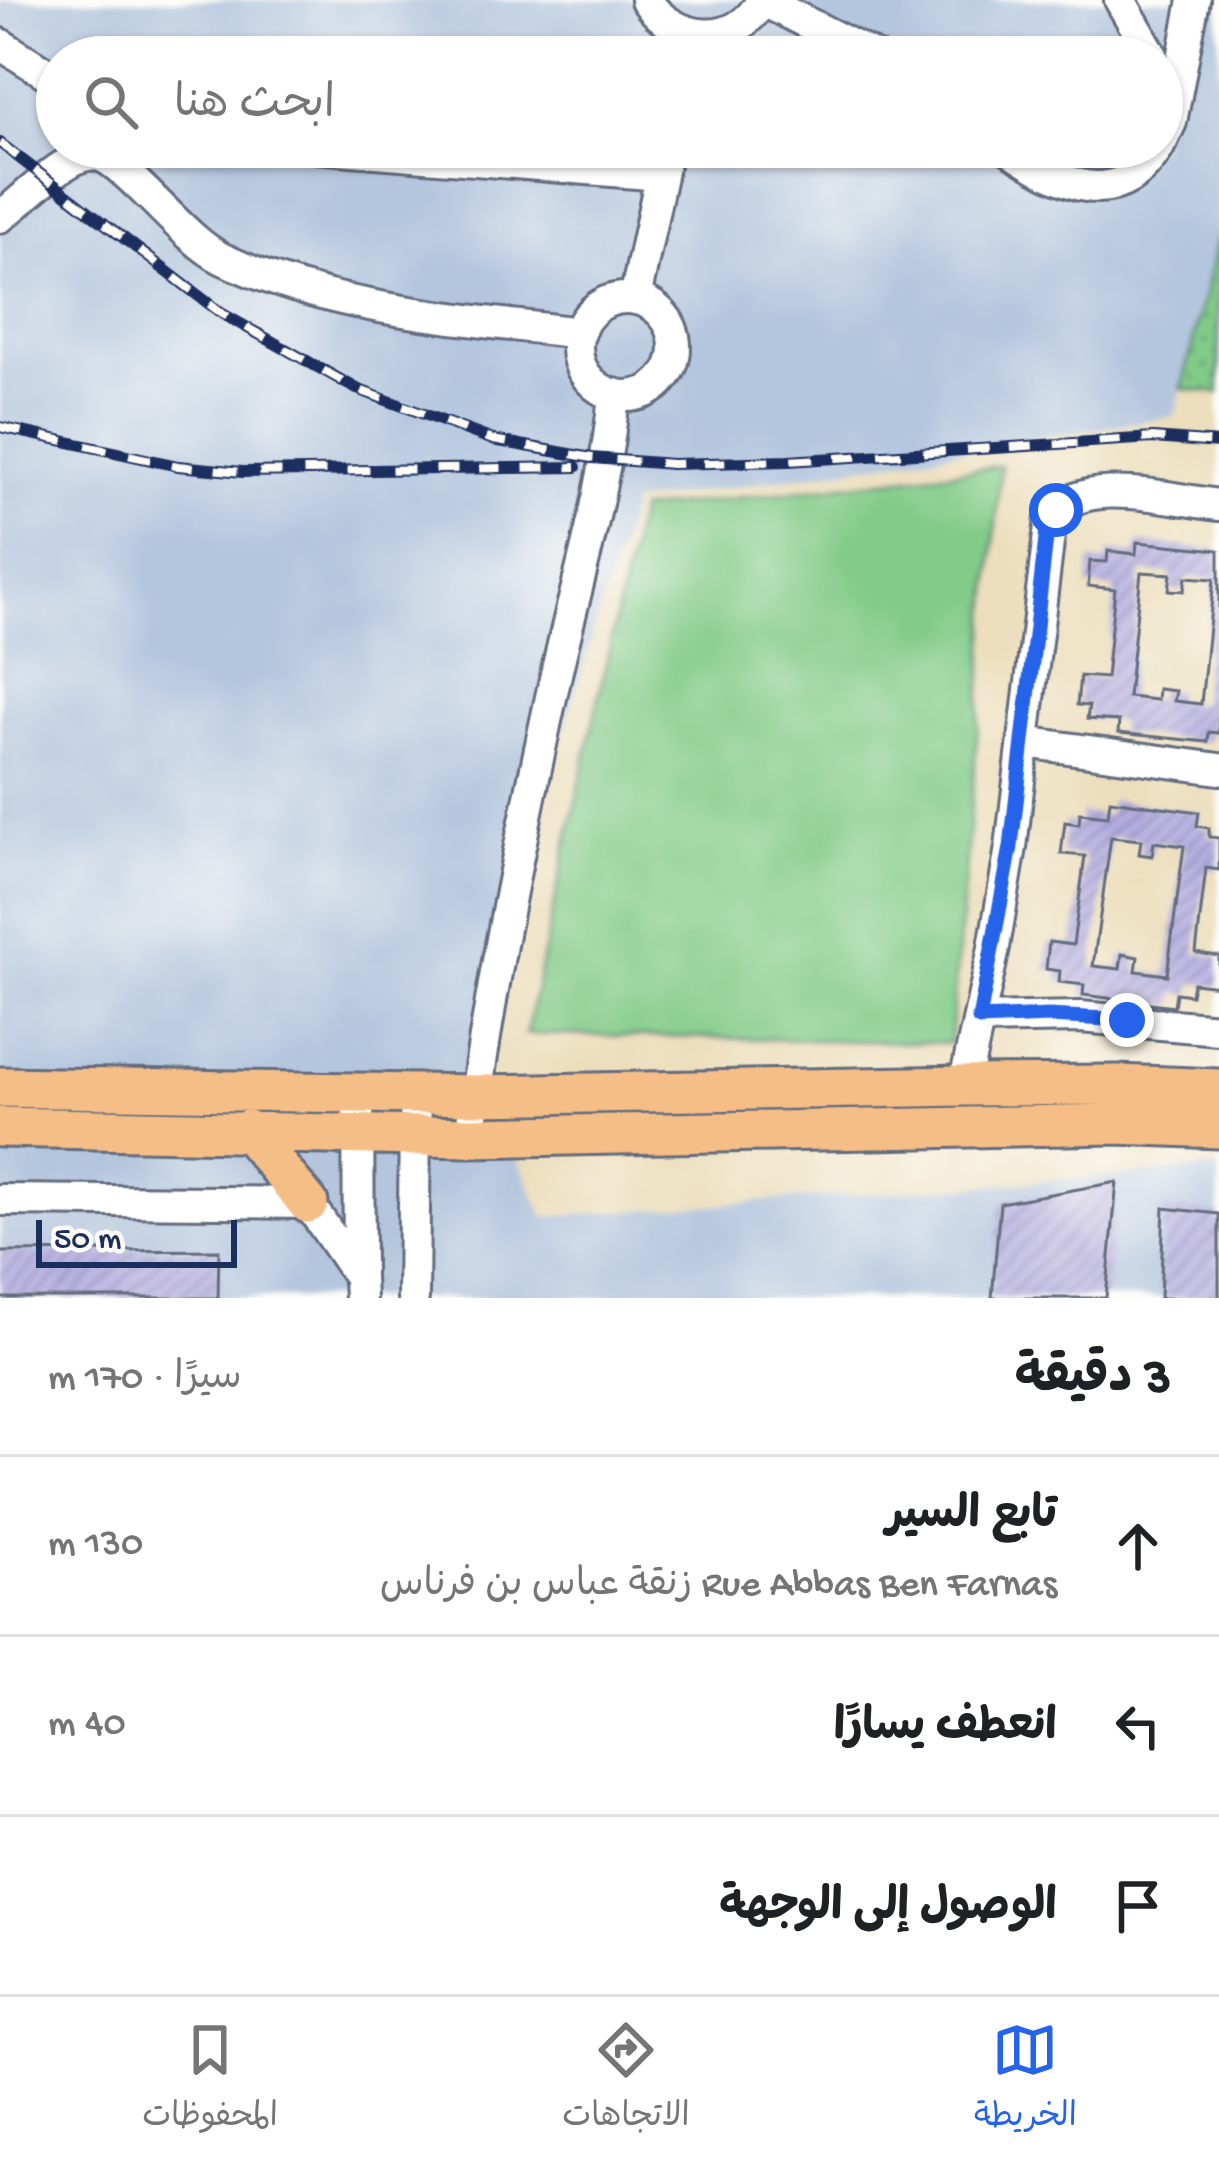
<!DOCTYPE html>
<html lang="ar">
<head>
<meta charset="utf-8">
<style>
  body { margin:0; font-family:"Gochi Hand","Playpen Sans Arabic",sans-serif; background:#f2f2f2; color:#202124; direction:rtl }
  .scale { position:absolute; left:36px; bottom:30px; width:201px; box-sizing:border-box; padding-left:12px; border:6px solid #1b2f5e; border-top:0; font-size:33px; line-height:42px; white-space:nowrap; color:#1b2f5e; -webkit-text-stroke:9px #fdfcf7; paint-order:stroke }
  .stop { position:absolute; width:36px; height:36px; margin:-27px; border:9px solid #2563eb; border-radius:50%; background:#fff }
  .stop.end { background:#2563eb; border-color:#fff; box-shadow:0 3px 12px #0008 }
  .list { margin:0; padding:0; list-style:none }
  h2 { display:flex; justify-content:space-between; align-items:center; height:156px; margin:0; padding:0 48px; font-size:51px }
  h2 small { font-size:39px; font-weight:400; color:#757577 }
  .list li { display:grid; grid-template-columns:78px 1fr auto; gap:36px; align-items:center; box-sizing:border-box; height:180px; padding:0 48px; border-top:3px solid #e0e0e0 }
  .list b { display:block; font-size:45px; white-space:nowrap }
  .list p { margin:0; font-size:39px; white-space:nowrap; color:#757577 }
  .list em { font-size:39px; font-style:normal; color:#757577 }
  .icon { flex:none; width:66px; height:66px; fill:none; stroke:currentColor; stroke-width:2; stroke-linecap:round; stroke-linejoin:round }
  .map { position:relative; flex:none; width:1219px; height:1298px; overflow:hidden; direction:ltr }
  .search { position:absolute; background:#fff; box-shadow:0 3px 9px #0004; left:36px; right:36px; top:36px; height:132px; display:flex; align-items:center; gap:30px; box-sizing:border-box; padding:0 42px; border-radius:66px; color:#757577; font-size:45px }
  .sheet { height:696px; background:#fff }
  nav { display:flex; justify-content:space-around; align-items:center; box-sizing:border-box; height:168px; border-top:3px solid #e0e0e0; background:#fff; font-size:33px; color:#757577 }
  nav a { display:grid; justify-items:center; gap:6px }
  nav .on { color:#2563eb }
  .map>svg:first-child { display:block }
  .industrial { fill:#b4c6de; fill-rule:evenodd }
  .grass { fill:url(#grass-dots); stroke:#4e7d73; stroke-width:3 }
  .pitch { fill:#82cb88; stroke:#4e7d73; stroke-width:3 }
  .building { fill:url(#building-hatch); fill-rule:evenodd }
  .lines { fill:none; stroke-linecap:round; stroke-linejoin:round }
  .minor-casing { stroke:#646c7f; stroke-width:36 }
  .major-casing { stroke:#646c7f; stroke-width:45 }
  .minor { stroke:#fff; stroke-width:30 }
  .major { stroke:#f6be87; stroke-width:39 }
  .rail-casing { stroke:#1b2f5e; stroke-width:12 }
  .rail { stroke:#fdfcf7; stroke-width:8; stroke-dasharray:22; stroke-linecap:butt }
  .route { stroke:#2563eb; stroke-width:15 }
</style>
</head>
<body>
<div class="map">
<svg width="1219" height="1298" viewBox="0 0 1219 1298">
  <defs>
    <pattern id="grass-dots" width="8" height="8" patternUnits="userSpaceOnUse" patternTransform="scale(3)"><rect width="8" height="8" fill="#82cb88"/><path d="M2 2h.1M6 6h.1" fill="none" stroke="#6aa572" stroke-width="1.8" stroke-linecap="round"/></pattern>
    <pattern id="building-hatch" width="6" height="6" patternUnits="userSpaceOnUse" patternTransform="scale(3)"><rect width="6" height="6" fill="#b4ade0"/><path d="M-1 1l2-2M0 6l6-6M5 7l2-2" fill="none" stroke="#928db9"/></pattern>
  </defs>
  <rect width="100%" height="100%" fill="#fdfcf7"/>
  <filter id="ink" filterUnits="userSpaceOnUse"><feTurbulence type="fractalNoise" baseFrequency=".00833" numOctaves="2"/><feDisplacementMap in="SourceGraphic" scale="24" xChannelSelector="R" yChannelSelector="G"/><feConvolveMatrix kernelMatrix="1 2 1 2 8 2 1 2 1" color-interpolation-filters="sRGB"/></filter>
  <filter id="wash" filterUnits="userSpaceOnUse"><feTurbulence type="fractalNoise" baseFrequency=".004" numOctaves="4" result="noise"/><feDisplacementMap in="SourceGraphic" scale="48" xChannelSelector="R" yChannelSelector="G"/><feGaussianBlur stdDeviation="2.7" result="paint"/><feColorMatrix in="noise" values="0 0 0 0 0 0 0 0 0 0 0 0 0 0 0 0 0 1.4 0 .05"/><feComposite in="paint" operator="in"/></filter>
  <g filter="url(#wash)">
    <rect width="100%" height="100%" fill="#ecdebc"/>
    <path class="industrial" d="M0 0H1219V233L1175 416 632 503 469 1048 544 1217 1219 1168V1298H0ZM57 57H1162V147H57Z"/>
    <path class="grass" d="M1219 233V393L1182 389Z"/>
    <path class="pitch" d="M1001 466 950 1043 526 1034 639 510Z"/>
    <g id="blocks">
      <path class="building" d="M1137 542 1219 550V733L1209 732 1208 742 1118 733 1119 721 1087 719 1089 706 1077 705 1080 676 1106 678 1115 589 1088 586 1090 561 1107 562 1108 551 1136 554ZM1141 572 1171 574 1169 590 1184 591 1186 577 1214 579 1201 704 1174 701 1176 691 1158 689 1157 700 1128 697Z
        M1110 800 1199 812 1197 826 1209 828V837L1219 838V870L1206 868 1196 953 1219 956V986L1193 983 1191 995 1176 993 1174 1006 1083 995 1084 985 1059 982 1060 971 1046 969 1049 942 1073 945 1085 856 1061 854 1065 822 1079 824 1080 813 1108 816ZM1111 837 1141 840 1139 854 1152 856 1154 842 1184 846 1167 975 1136 971 1138 957 1122 954 1120 969 1093 966Z
        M1117 1182 1106 1298H992L1000 1203Z
        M1164 1208 1219 1214V1298H1160Z
        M219 1250 218 1298H0V1252Z"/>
    </g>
  </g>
  <g filter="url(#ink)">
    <use href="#blocks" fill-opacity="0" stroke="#646c7f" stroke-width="3"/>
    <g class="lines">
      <g class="minor-casing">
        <path id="minor" d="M646 0C674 42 736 50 762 0
          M762 0 875 57
          M1120 0 1153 57
          M0 44 57 80
          M1162 141 1171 122 1194 0
          M315 147 661 175
          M1006 147C1059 182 1115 216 1159 147
          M0 217C24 200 69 150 97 155 125 160 183 240 223 259 336 312 459 318 580 333
          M577 347a49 49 0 1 1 98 0a49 49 0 1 1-98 0Z
          M635 299 667 147
          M1024 742 1219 769
          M979 1019 1080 1017 1219 1029
          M964 1086 993 953 1011 847 1051 518C1079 473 1173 500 1219 505
          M358 1091 359 1277
          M470 1137C491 983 522 831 555 679 576 584 606 491 614 394
          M0 1200 308 1203 359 1277 360 1298
          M413 1298 415 1118"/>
      </g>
      <g class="major-casing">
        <path id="major" d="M0 1087 476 1095 964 1086 1117 1085 1219 1089
          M0 1127 470 1137 1116 1124 1219 1128
          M247 1130 308 1203"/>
      </g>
      <use href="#minor" class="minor"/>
      <use href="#major" class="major"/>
      <g class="rail-casing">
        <path id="rail" d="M0 143 221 313 357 389 493 440 592 458 672 464 788 461 1153 438 1219 443
          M0 427 178 466 243 472 576 467"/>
      </g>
      <use href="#rail" class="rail"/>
    </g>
  </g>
  <g class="lines" filter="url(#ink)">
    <path class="route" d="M1056 510 1047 530 1011 847 979 1019 1048 1016 1127 1020"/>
  </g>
</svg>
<div class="scale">50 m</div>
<div class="stop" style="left:1056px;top:510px"></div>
<div class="stop end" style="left:1127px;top:1020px"></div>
<div class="search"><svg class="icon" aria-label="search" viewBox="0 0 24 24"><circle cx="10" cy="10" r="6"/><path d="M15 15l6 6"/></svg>ابحث هنا</div>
</div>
<section class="sheet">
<h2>3 دقيقة<small>سيرًا · 170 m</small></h2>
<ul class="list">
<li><svg class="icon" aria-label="ahead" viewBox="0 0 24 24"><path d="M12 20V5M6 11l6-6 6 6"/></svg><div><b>تابع السير</b><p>Rue Abbas Ben Farnas زنقة عباس بن فرناس</p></div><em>130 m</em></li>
<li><svg class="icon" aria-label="left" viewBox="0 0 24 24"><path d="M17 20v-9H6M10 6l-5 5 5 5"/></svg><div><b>انعطف يسارًا</b></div><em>40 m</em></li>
<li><svg class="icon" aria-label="arrive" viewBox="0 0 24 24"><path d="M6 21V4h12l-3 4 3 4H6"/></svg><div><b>الوصول إلى الوجهة</b></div></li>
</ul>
</section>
<nav>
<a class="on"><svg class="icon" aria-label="map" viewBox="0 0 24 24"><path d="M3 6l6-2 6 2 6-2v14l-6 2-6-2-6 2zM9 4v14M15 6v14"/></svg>الخريطة</a>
<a><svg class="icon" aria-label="directions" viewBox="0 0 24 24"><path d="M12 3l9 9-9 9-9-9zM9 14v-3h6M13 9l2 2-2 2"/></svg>الاتجاهات</a>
<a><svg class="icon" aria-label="saved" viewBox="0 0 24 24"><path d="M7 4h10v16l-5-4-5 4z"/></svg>المحفوظات</a>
</nav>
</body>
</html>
